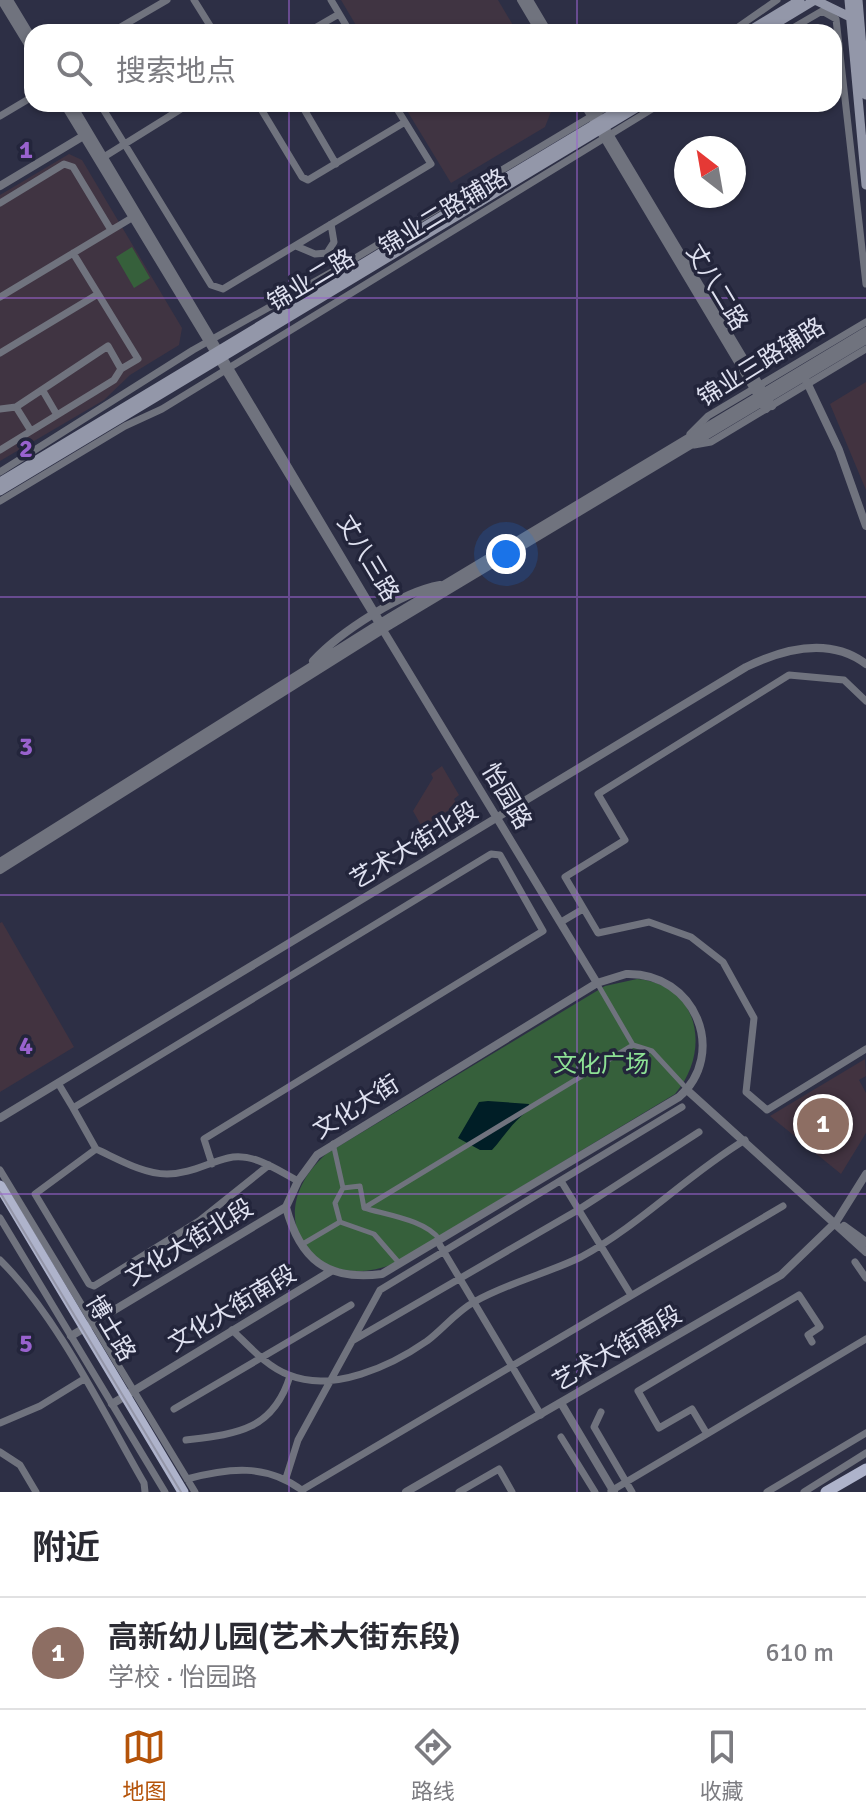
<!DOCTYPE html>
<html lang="zh">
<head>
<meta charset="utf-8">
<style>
  body { margin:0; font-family:Signika,"Noto Sans SC",sans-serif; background:#f2f2f3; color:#2b2b33 }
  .compass { position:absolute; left:674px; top:136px; width:72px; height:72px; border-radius:50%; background:#fff; box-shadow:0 2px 6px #0004; rotate:329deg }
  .you { position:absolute; left:506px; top:554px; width:28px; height:28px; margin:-20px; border:6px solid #fff; border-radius:50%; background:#1a73e8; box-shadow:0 0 0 12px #1a73e833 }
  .badge { display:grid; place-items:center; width:52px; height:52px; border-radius:50%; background:#b45309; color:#fff; font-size:26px; font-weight:700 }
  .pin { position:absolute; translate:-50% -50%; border:4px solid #fff; box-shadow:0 2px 8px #0006 }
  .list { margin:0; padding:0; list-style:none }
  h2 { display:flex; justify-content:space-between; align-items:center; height:104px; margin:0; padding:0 32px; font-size:34px }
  h2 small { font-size:26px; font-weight:400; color:#7c7c81 }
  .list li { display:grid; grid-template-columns:52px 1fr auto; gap:24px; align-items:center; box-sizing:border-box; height:112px; padding:0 32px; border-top:2px solid #e1e1e2 }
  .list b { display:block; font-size:30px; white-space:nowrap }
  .list p { margin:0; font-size:26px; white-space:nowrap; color:#7c7c81 }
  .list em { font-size:26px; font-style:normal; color:#7c7c81 }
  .icon { flex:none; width:44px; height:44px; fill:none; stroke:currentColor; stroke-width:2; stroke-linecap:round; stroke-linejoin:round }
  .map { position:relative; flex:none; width:866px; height:1492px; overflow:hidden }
  .search { position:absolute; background:#fff; box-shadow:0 2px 6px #0004; left:24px; right:24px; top:24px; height:88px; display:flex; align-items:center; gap:20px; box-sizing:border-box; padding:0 28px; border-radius:24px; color:#7c7c81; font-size:30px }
  .sheet { height:216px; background:#fff }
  nav { display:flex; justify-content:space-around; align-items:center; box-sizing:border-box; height:112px; border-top:2px solid #e1e1e2; background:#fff; font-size:22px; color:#7c7c81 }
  nav a { display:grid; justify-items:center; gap:4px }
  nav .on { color:#b45309 }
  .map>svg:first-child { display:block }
  .industrial { fill:#403442 }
  .education { fill:#423340 }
  .green { fill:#36603b }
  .water { fill:#001e26 }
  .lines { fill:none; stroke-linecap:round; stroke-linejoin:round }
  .pedestrian { stroke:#70737e; stroke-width:5 }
  .minor { stroke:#70737e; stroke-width:7 }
  .tertiary { stroke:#70737e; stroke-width:8 }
  .secondary { stroke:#9397a9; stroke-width:9 }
  .primary { stroke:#aeb3cb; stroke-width:11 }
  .tram { stroke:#9496a8; stroke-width:2 }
  .grid { fill:none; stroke:#9962ce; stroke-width:2; stroke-opacity:0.55 }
  .labels { text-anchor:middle; stroke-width:7; stroke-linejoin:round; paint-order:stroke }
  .street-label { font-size:24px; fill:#dfe1f0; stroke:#23253b }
  .park-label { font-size:24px; fill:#8de195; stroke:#23253b }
  .grid-label { font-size:26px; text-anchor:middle; font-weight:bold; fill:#9962ce; stroke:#23253b; stroke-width:7; stroke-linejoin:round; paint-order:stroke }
</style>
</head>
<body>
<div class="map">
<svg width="866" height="1492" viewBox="0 0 866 1492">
  <rect width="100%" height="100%" fill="#2d2f45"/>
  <path class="industrial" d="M341 0H498L517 32H360Z
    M403 104H554L545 127 451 183Z
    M69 154 82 160 182 328 179 345 130 375 104 400 0 461V195Z"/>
  <path class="education" d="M866 382V490L830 404Z
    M442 766 459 795 454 799 457 805 422 827 413 811 433 778 431 774Z
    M2 922 74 1047 0 1092V923Z
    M865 1059 866 1076 859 1080 866 1093V1133L841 1174 770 1116Z"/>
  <path class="green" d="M132 247 150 278 134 288 116 257Z
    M637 979C699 984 712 1051 675 1094L395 1263C315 1297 256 1217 326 1154L605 986Z"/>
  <path class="water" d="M488 1101 529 1104 528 1111C513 1121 504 1137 492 1150H480L458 1138 479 1102Z"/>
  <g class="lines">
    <path class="pedestrian" d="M597 983 633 1045 652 1051 687 1089
      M333 1143 343 1188 360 1186 364 1208C387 1215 426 1220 440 1240
      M343 1188 335 1203 340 1222 374 1234 400 1264
      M364 1208 633 1045
      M301 1245 340 1222"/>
    <path class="minor" d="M194 0 214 32
      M331 0 350 32
      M112 32 167 0
      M308 32 339 14
      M731 32 777 0
      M786 32 822 11 836 19 866 284
      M100 104 211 285 223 289 431 164 394 104
      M258 104 302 177 308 180 405 122
      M301 104 336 164
      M0 116 32 97
      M99 160 189 104
      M0 203 64 164 73 167 111 230
      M296 246 315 254 327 253
      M327 253 339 272
      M327 253 334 242 331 224
      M0 297 135 216
      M0 353 98 294
      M43 391 57 415
      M16 407 31 431
      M0 409 16 407 108 346 121 369
      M690 434 708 416 866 322
      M694 445 711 442 866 349
      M0 450 114 380 121 369 138 359 73 253
      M0 472 193 350 337 269 612 104
      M0 501 125 426 162 409 660 104
      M866 701 844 680 789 675 598 794 625 840 565 877 598 933 649 922 691 937 723 962 754 1018 746 1092 767 1110 866 1049
      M561 922 583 909
      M58 1083 73 1108 491 854 500 855 543 931 204 1139 212 1164
      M73 1108 96 1149 35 1194 89 1284 94 1286 199 1221 269 1165
      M96 1149C118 1159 143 1174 167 1174 190 1174 207 1163 228 1158 253 1152 277 1170 298 1181
      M0 1170 195 1492
      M561 1181 631 1295
      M0 1218 165 1492
      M438 1242 541 1415
      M0 1260C58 1317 103 1412 144 1483L145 1492
      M855 1262 866 1278
      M232 1330C249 1346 267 1367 289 1375 333 1393 391 1366 427 1341 443 1329 456 1312 474 1302 507 1283 546 1274 581 1257 640 1225 687 1175 745 1140
      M352 1341 578 1210 699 1132
      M174 1409 351 1305
      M601 1412 594 1427 632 1492
      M0 1423 40 1406 84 1379
      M707 1434 866 1339
      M561 1437 595 1492
      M186 1440C236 1434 273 1431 290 1376
      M0 1452 20 1465 36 1492
      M286 1478 298 1440 380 1290 682 1107
      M187 1479C228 1468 267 1463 303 1491
      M302 1490 783 1206
      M611 1491 707 1434 692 1409 659 1428 638 1391 799 1295 820 1327 808 1335 812 1342
      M459 1492 499 1469 512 1492
      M767 1492 866 1433
      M804 1492 866 1453"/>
    <path class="tertiary" d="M1 0 32 51
      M9 0 32 38
      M521 0 540 32
      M529 0 548 32
      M64 104 597 983
      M72 104 382 625
      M584 104 766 409
      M591 104 772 406
      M0 186 85 135
      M803 374 839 450 866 526
      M313 661C340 632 401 592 440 585
      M0 862 377 625 866 331
      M0 870 382 630 866 340
      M626 974C696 972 728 1054 679 1097L382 1274C327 1281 300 1260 286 1207L298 1181 317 1155 597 983Z
      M687 1090 866 1252
      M0 1118 746 667C783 649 829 636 866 664
      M844 1226 866 1242
      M71 1336 286 1207
      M561 1403 614 1492
      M112 1404 331 1271
      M406 1492 781 1275 836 1222 866 1174"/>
    <path class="secondary" d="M849 0 866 185
      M858 0 866 95
      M747 32 800 0
      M762 32 815 0 850 17
      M0 482 628 104
      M0 491 643 104"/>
    <path class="primary" d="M0 1186 183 1492
      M826 1492 866 1469"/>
    <path class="tram" d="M0 1192 181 1492"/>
  </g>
  <path class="grid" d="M289 0V32M577 0V32M289 104V1492M577 104V1492M0 298H866M0 597H866M0 895H866M0 1194H866"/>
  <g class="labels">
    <g class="street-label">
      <text transform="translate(443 212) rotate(-31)" y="8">锦业二路辅路</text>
      <text transform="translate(311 280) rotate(-31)" y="8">锦业二路</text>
      <text transform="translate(717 287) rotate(59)" y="8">丈八二路</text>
      <text transform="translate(761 362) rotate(-32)" y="8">锦业三路辅路</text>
      <text transform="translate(368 558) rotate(59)" y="8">丈八三路</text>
      <text transform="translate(507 796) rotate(59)" y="8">怡园路</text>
      <text transform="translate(414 845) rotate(-31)" y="8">艺术大街北段</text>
      <text transform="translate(356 1107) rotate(-32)" y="8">文化大街</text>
      <text transform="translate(189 1242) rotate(-31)" y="8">文化大街北段</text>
      <text transform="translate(232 1308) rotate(-31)" y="8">文化大街南段</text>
      <text transform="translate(111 1328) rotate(59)" y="8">博士路</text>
      <text transform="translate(617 1348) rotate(-30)" y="8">艺术大街南段</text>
    </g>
    <g class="park-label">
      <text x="601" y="1072">文化广场</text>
    </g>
  </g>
  <g class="grid-label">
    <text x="26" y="158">1</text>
    <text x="26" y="457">2</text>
    <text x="26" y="755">3</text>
    <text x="26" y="1054">4</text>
    <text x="26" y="1352">5</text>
  </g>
</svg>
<svg class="compass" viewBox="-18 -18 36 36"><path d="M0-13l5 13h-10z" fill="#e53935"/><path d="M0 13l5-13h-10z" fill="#7c7c81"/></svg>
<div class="you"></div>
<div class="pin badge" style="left:823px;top:1124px;background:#8d6e63">1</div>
<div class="search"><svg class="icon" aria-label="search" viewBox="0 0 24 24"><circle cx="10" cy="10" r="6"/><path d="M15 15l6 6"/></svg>搜索地点</div>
</div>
<section class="sheet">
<h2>附近<small></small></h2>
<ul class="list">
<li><span class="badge" style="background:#8d6e63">1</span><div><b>高新幼儿园(艺术大街东段)</b><p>学校 · 怡园路</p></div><em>610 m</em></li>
</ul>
</section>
<nav>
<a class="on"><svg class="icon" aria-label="map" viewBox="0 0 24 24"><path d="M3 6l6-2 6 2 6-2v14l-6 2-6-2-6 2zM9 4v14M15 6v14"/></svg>地图</a>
<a><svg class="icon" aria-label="directions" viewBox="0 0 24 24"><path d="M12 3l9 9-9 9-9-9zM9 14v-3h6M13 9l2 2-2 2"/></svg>路线</a>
<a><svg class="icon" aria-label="saved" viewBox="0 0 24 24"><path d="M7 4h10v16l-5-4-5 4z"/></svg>收藏</a>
</nav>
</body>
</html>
